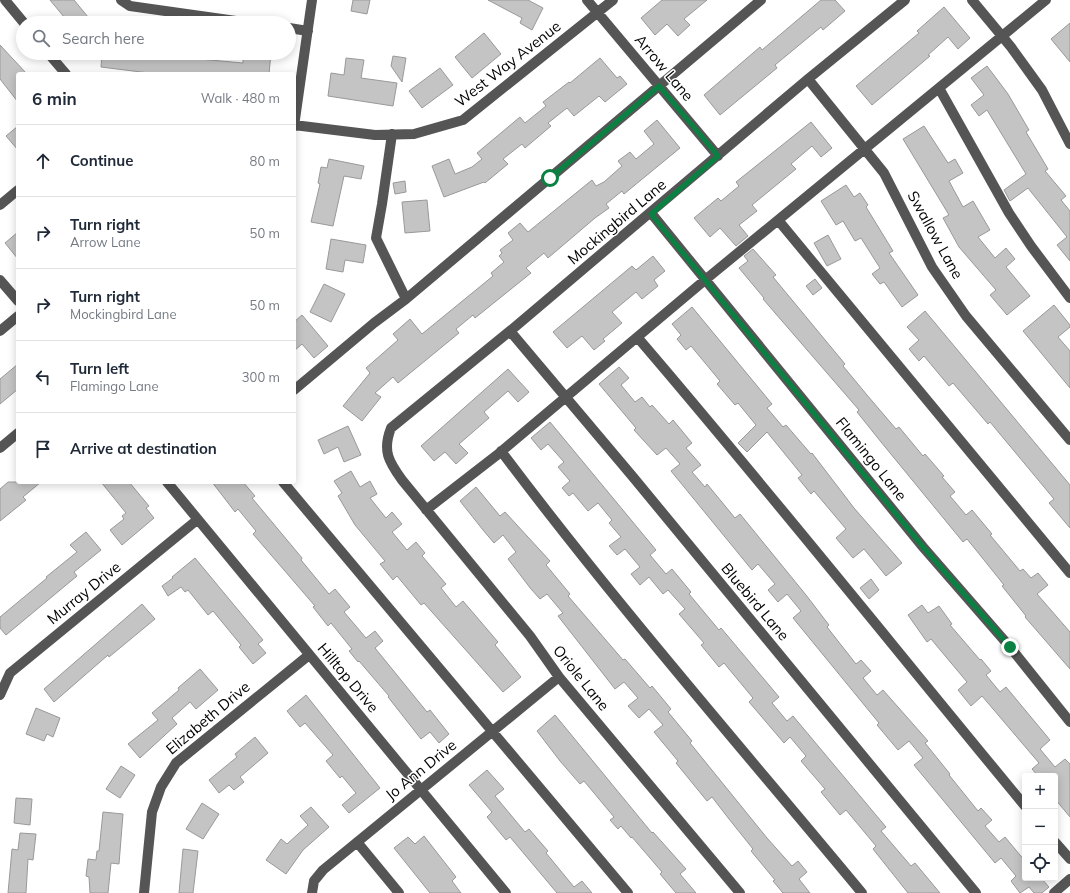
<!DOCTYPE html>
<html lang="en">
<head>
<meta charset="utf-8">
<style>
  body { margin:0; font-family:Mulish,sans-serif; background:#f6f6f7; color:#1f2937 }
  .controls { position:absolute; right:12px; bottom:12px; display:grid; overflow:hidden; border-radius:4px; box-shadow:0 2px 10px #0003 }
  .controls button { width:36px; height:36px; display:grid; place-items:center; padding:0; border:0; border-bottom:1px solid #e0e1e3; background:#fff; color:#1f2937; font:20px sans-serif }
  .stop { position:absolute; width:12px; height:12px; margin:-9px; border:3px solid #0b8043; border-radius:50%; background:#fff }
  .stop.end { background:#0b8043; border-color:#fff; box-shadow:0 1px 4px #0008 }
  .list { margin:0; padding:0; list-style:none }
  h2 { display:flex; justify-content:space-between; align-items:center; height:52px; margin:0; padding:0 16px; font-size:17px }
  h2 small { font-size:13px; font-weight:400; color:#747a83 }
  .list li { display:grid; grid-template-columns:26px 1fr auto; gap:12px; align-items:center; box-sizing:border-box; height:72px; padding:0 16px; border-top:1px solid #e0e1e3 }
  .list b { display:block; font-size:15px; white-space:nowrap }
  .list p { margin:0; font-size:13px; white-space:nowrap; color:#747a83 }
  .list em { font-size:13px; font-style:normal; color:#747a83 }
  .icon { flex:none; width:22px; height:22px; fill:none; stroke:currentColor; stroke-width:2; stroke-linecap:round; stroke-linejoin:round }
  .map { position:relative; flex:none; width:1070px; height:893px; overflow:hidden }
  .search { position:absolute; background:#fff; box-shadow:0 2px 10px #0003; left:16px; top:16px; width:280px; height:44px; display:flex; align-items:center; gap:10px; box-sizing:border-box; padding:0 14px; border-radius:22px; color:#747a83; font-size:15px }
  .panel { position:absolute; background:#fff; box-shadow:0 2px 10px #0003; left:16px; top:72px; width:280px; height:412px; border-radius:4px }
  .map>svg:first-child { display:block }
  .building { fill:#c4c4c4; stroke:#999 }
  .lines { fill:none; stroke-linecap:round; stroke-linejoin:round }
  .minor { stroke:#555; stroke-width:10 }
  .route { stroke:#0b8043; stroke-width:5 }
  .labels { text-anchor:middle; stroke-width:3; stroke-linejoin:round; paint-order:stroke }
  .street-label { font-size:15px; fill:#000; stroke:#fff }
</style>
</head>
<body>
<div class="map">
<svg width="1070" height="893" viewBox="0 0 1070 893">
  <rect width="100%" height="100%" fill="#fff"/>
  <path class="building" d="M50 0H74L93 23H69Z
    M353 0H370L367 14 351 11Z
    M488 0H528L543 8 532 30 520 23 522 18Z
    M662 0H707L684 19 690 25 678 36 667 24 655 35 641 18Z
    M821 0H835L845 11 823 30 821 27 775 65 777 68 720 115 704 95 760 47 762 50Z
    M944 7 970 38 958 49 948 37 928 55 930 56 872 105 856 86 919 33 917 31Z
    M1070 23V62L1051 39Z
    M484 33 501 54 472 78 455 57Z
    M0 45 27 74H18V102L0 79Z
    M102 53H175L189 54 188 58 243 63V59H253V53H271L269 74H157L101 67Z
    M393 56 406 58 402 82 391 66Z
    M346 58 364 60 361 78 397 83 393 106 328 96 331 73 344 75Z
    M600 58 617 78 620 76 627 84 605 102 599 96 574 116 567 108 548 123 551 126 525 148 522 144 503 159 508 164 485 183 484 182 444 197 432 166 449 159 455 174 472 167 482 159 477 153 520 117 525 123 546 106 543 102 569 82 570 83Z
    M987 66 1008 94 1029 130 1026 132 1048 169 1045 171 1066 196 1061 200 1070 211V261L1057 245 1067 237 1028 188 1010 201 1004 190 1026 174 987 110 979 116 971 105 984 95 971 78Z
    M440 68 453 85 422 108 409 91Z
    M657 120 680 148 624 194 622 191 606 204 609 208 595 218 548 258 544 253 526 268 531 273 475 318 473 315 456 329 459 333 398 383 393 377 375 393 381 397 362 421 343 406 370 373 366 368 398 340 393 334 410 319 422 334 493 276 491 273 504 262 499 256 502 253 500 250 513 240 508 233 520 223 528 232 592 180 596 186 604 182 622 166 618 161 630 152 636 159 654 144 644 131Z
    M811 122 832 148 821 157 812 146 791 164 796 169 752 205 757 211 739 225 748 236 736 246 720 228 710 237 694 218 718 198 721 201 739 186 736 182Z
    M18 126V150L6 136Z
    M924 126 948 163 955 159 963 173 949 181 963 207 973 201 990 230 978 237 995 258 1006 248 1015 259 1006 267 1030 296 1007 315 990 295 996 290 959 247 943 218 949 215 903 139Z
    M329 159 364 166 361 179 344 176 333 226 311 222 320 184 318 183 321 167 327 168Z
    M405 181 406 192 395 194 393 183Z
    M846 185 854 197 860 193 868 205 866 207 893 251 889 253 918 295 902 307 884 282 880 284 872 274 880 268 861 238 855 241 843 221 836 225 821 201Z
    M427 200 430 231 405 233 402 202Z
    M18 232V259L5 243Z
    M828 235 841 259 827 266 814 243Z
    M331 239 366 245 363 263 345 260 343 272 326 269Z
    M753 249 776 275 773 277 845 364 843 366 867 395 896 429 899 427 923 456 925 454 944 476 942 477 955 492 950 496 966 515 972 510 992 534 990 535 1020 571 1023 569 1031 578 1038 573 1048 585 1037 594 1070 632V669L1025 617 1026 616 1002 586 1004 585 980 555 967 539 963 542 881 442 857 412 859 410 763 299 764 298 739 268 748 261 744 256Z
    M653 256 665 271 654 280 658 286 642 299 636 292 612 312 622 323 603 339 605 341 594 350 582 336 567 348 553 332 632 266 636 270Z
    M815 279 822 288 813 295 806 286Z
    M324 284 345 294 331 322 310 312Z
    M1054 305 1070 325V327L1058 337 1070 351V388L1023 331Z
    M692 307 772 404 767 408 783 427 786 425 811 454 812 453 854 508 902 563 886 576 864 549 853 558 836 538 846 529 814 491 811 494 798 478 802 475 767 432 747 452 738 443 756 425 738 403 735 405 717 384 720 381 691 346 686 350 677 339 681 335 672 324Z
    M925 311 1070 485V528L1049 503 1054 499 990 422 988 424 953 383 949 386 924 356 919 361 909 349 919 340 907 327Z
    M302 315 328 346 314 358 302 344 294 351V322Z
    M18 364V389L0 404V379Z
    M619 367 629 378 621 385 635 402 642 397 650 407 652 405 669 424 673 420 692 443 686 448 701 465 692 472 705 487 707 484 735 518 740 514 806 595 829 625 827 627 856 664 861 660 871 671 863 678 877 695 883 690 928 741 925 743 950 774 949 775 978 811 981 808 992 820 985 826 999 842 1005 837 1025 861V878H1041L1049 887 1042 893H1034L1029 887 1020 893 1011 881 1016 876 1001 858 995 863 914 765 923 758 909 741 898 750 877 725 879 723 793 618 801 611 787 594 778 602 768 590 775 584 758 564 752 570 671 471 680 464 666 448 657 455 634 430 636 428 599 384Z
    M508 369 529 392 518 402 508 391 484 412 489 418 459 444 468 453 456 464 445 452 434 461 421 446Z
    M550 422 656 550 650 555 666 574 672 569 691 592 689 594 719 630 721 628 779 697 772 703 787 721 793 716 886 827 881 831 911 866 915 863 940 893H908L873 849 876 846 846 810 840 815 821 792 825 789 801 761 806 756 790 737 784 743 749 702 753 698 724 663 719 667 701 645 704 643 679 614 685 609 668 590 663 594 649 577 640 585 631 574 640 567 625 549 617 555 609 546 621 537 609 523 612 520 598 503 588 511 573 493 569 496 562 488 570 481 558 467 564 462 548 444 541 450 531 438Z
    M348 426 361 455 344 462 338 447 324 454 318 440Z
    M351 471 360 487 370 481 377 494 370 498 386 518 392 512 402 524 392 532 407 550 416 542 425 553 422 556 446 584 441 588 456 607 463 601 498 642 495 645 521 677 503 692 424 603 421 605 397 576 393 580 380 564 385 561 355 525 338 496 342 493 334 481Z
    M8 482H41L23 497 26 500 0 521V489Z
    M101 482H129L149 506 146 508 154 518 122 545 110 530 124 519 122 516 126 513Z
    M212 482H243L255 496 252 498 302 558 301 560 329 594 335 589 350 607 344 612 366 638 375 631 383 641 375 648 427 712 430 710 449 734 439 743 430 732 421 739 388 697 389 696 359 661 358 662 349 651 352 649 331 623 328 626 313 607 315 606 253 534 256 531 238 509 235 512Z
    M476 487 500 516 505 512 550 561 546 565 570 594 568 596 623 660 625 659 650 688 652 686 671 709 668 712 692 741 690 743 767 838 792 866 798 861 807 872 799 879 810 893H783L773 881 775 880 751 851 753 849 729 819 712 797 707 801 676 763 678 761 654 732 663 725 649 709 639 718 628 706 638 698 624 682 615 689 558 616 563 613 547 594 540 599 531 589 508 559 516 552 503 535 494 543 483 530 460 501Z
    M86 532 101 550 74 572 77 576 6 635 0 628V617L47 578 46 577 77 552 70 545Z
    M195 558 263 640 258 644 266 653 253 664 239 647 241 645 213 611 208 615 188 590 185 592 181 587 168 596 162 586 173 578 172 577Z
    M871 579 879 590 869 599 860 588Z
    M142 604 155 619 109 657 108 655 54 702 44 689Z
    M922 605 928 613 939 606 952 624 950 625 980 660 981 659 991 671 986 675 1000 692 1006 687 1050 740 1040 749 1055 767 1065 759 1070 764V817L1055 799V776H1038L1032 769 1039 763 982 696 971 706 958 690 967 682 931 639 927 642 908 615Z
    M200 669 218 690 196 709 190 702 172 718 177 724 140 758 128 744 158 720 152 713 179 690 178 688Z
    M306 695 380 788 349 813 342 805 356 793 342 776 340 778 326 761 333 755 305 723 300 727 287 711Z
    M36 708 60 718 53 737 47 734 44 741 26 734Z
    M555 715 652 833 653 832 686 869 680 874 696 893H676L660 874 662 872 632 837 631 838 621 826 618 829 610 820 614 817 584 781 580 784 560 761 537 731Z
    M255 737 268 753 240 777 244 782 234 790 229 785 219 793 209 780 237 757 235 754Z
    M121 766 135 775 120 798 106 789Z
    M487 770 504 789 495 796 525 832 529 829 548 851 546 853 574 887 582 881 592 893H557L510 837 506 840 487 817 492 812 469 785Z
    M16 798 32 799 30 825 14 823Z
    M202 803 219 814 203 839 186 829Z
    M311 807 329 827 303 850 286 874 266 860 281 839 287 844 308 825 300 816Z
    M103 812 123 814 119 864 111 863 108 893H90L89 877 86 876 88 859 96 860 97 851H99Z
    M20 833 36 834 33 860 28 859 26 893H8L12 849 18 850Z
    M424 836 456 877 452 881 461 893H430L394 848 408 837 415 844Z
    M183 849 198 851 193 893H179Z"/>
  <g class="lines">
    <path class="minor" d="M5 0 24 23
      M121 0 130 6 250 23
      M587 0 718 156
      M972 0 1011 47 1042 90 1070 144
      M289 28 308 31
      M48 53 66 74
      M808 79 884 173 932 267 966 316 1070 440
      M939 88 1009 213 1031 246 1070 298
      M294 125 375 135 414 134 463 120 613 0
      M294 126 312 0
      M392 134 382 204 376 238 406 299 761 0
      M0 205 18 190
      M651 213 923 547 1010 647 1070 722
      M778 220 1070 573
      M0 280 18 301
      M0 331 18 316
      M510 331 633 477 976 893
      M638 338C770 492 896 650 1025 806
      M294 390 374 323 406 299
      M0 448 18 433
      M501 451C615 603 741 747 862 893
      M167 482 506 893
      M283 482 628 893
      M426 510 497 455 705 280 1046 0
      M0 695 10 673 197 520
      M357 842 399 893
      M1055 842 1070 859
      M144 893 152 812 161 787 176 763 309 655
      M312 893 314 881 323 870 559 677
      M740 893 559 677 530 636 402 480C389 462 382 451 391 428L510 331 808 79 905 0
      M1054 893 1070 879"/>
  </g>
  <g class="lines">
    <path class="route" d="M550 178 659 86 718 156 651 214 923 547 1010 647"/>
  </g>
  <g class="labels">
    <g class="street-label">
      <text transform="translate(508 64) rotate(-38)" y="5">West Way Avenue</text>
      <text transform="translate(664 68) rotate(50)" y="5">Arrow Lane</text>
      <text transform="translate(617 222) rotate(-40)" y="5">Mockingbird Lane</text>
      <text transform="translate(935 235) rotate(61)" y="5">Swallow Lane</text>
      <text transform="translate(871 459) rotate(51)" y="5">Flamingo Lane</text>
      <text transform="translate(84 593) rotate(-39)" y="5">Murray Drive</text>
      <text transform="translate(755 602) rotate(50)" y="5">Bluebird Lane</text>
      <text transform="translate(348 678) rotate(50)" y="5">Hilltop Drive</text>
      <text transform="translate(581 678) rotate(51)" y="5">Oriole Lane</text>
      <text transform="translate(208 718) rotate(-40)" y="5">Elizabeth Drive</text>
      <text transform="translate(421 770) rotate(-39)" y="5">Jo Ann Drive</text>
    </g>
  </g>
</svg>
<div class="controls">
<button>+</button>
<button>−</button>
<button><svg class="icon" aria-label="locate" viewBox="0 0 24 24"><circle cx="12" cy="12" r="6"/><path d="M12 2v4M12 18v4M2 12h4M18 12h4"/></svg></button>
</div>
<div class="stop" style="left:550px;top:178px"></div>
<div class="stop end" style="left:1010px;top:647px"></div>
<div class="search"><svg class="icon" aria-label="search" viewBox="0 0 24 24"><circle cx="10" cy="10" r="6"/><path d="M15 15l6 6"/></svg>Search here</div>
<section class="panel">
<h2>6 min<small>Walk · 480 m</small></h2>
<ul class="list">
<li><svg class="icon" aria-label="ahead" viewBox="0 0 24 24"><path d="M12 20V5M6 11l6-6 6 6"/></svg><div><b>Continue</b></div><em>80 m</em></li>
<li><svg class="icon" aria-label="right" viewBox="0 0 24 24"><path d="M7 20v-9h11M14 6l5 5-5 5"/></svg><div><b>Turn right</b><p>Arrow Lane</p></div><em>50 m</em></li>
<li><svg class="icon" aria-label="right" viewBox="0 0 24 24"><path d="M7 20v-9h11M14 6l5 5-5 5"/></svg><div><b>Turn right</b><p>Mockingbird Lane</p></div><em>50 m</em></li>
<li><svg class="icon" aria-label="left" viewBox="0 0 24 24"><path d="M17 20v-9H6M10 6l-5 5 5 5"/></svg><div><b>Turn left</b><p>Flamingo Lane</p></div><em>300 m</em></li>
<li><svg class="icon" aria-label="arrive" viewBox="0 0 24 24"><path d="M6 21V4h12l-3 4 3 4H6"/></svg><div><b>Arrive at destination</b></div></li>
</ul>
</section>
</div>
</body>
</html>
